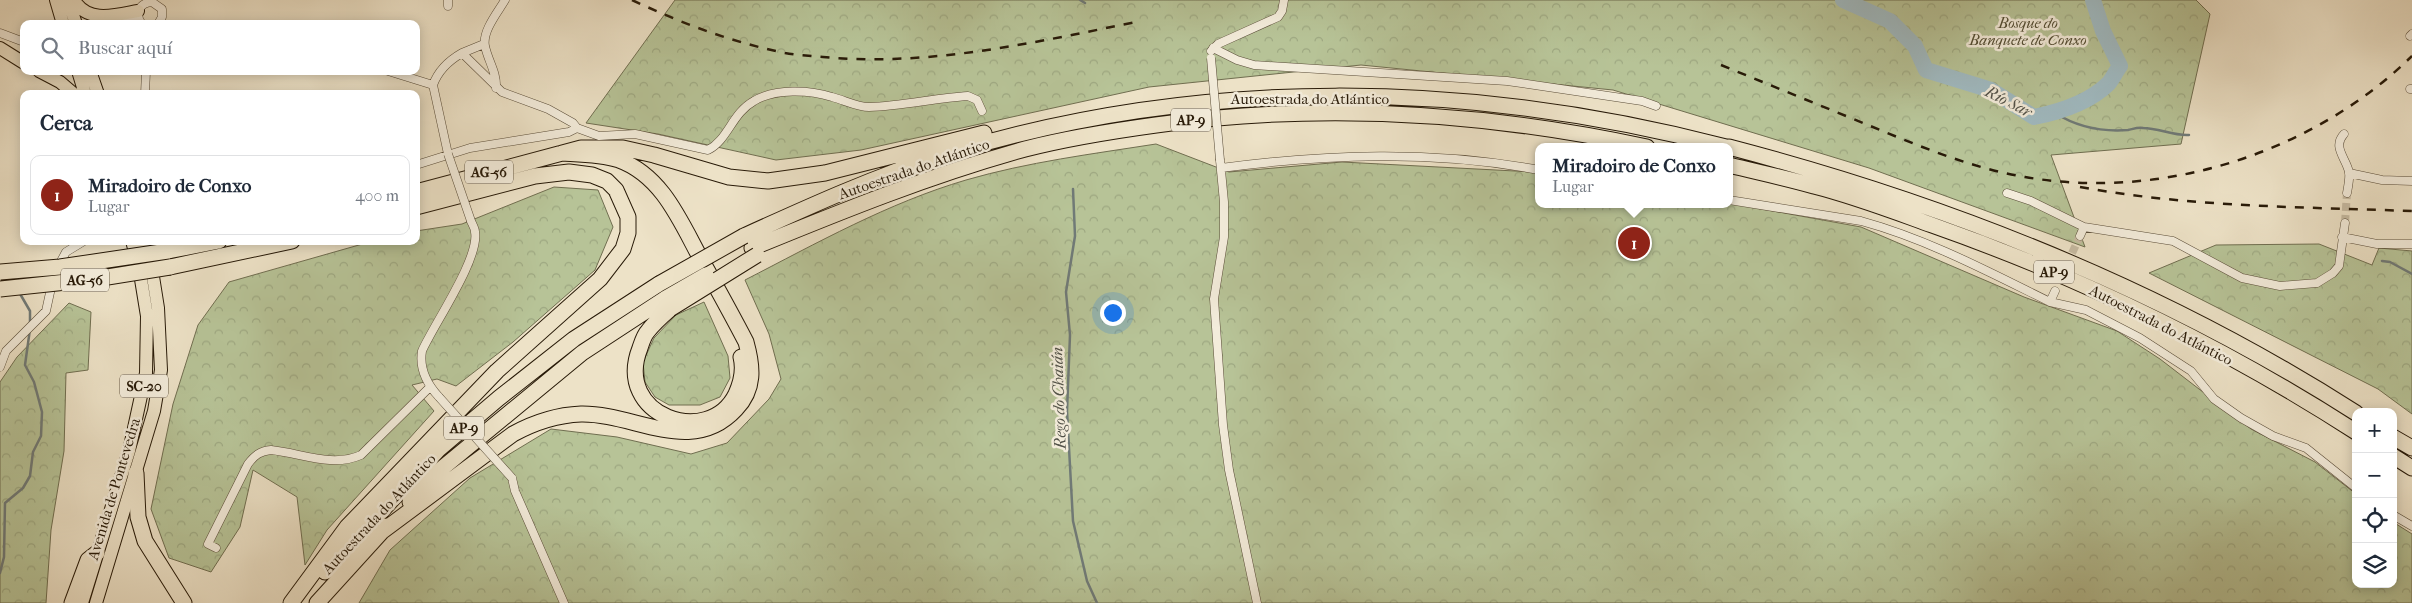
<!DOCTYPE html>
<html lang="es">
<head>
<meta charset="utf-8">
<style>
  body { margin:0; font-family:"IM FELL French Canon",serif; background:#f6f6f7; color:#1f2937 }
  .controls { position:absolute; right:15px; bottom:15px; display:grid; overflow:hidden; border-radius:10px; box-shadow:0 2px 12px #0003 }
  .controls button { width:45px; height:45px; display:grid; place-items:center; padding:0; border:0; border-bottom:1px solid #e0e1e3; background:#fff; color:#1f2937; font:25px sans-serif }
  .you { position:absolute; left:1112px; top:312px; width:18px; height:18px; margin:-12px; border:4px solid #fff; border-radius:50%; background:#1a73e8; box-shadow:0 0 0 8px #1a73e833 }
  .badge { display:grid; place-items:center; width:32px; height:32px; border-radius:50%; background:#8f2418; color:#fff; font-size:16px; font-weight:700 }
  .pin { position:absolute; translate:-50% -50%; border:2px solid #fff; box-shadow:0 1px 5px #0006 }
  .popup { position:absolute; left:1535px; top:143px; width:198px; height:65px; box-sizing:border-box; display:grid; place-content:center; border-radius:10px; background:#fff; filter:drop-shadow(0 1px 4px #0005); font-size:16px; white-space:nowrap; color:#747a83 }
  .popup b { font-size:19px; color:#1f2937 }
  .popup::after { content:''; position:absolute; left:50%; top:100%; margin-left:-10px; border:10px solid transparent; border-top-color:#fff }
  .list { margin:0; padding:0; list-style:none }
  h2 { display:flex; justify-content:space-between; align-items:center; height:65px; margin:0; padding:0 20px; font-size:21px }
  h2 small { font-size:16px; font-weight:400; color:#747a83 }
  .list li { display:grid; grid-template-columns:32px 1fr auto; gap:15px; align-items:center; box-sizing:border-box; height:80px; margin:0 10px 10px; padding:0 10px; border:1px solid #e0e1e3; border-radius:10px }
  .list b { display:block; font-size:19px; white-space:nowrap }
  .list p { margin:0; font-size:16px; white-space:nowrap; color:#747a83 }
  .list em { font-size:16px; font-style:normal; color:#747a83 }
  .icon { flex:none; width:28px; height:28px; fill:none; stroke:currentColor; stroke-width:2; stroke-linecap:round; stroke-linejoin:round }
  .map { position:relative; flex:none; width:2412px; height:603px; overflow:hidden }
  .search { position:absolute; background:#fff; box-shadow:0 2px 12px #0003; left:20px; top:20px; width:400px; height:55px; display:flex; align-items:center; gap:12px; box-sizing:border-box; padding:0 18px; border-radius:10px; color:#747a83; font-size:19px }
  .panel { position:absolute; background:#fff; box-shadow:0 2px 12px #0003; left:20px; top:90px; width:400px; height:155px; border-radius:10px }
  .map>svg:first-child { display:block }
  .forest { fill:url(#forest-crowns); stroke:#706e50 }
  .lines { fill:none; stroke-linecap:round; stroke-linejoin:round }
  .stream { stroke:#707a77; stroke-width:2.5 }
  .river { stroke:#a0bac1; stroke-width:16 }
  .minor-tunnel { stroke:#c6baa1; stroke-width:8; stroke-dasharray:8 4; stroke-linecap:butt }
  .minor-casing { stroke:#594c38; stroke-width:9 }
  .trunk-casing { stroke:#281a08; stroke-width:14 }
  .motorway-casing { stroke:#281a08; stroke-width:17 }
  .minor { stroke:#f3ecdb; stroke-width:8 }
  .trunk { stroke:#ede2c7; stroke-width:12 }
  .motorway { stroke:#ede2c7; stroke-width:15 }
  .rail { stroke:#281a08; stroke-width:2.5; stroke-dasharray:9 9; stroke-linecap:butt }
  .minor-bridge-casing { stroke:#594c38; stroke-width:9; stroke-linecap:butt }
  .motorway-bridge-casing { stroke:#281a08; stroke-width:17; stroke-linecap:butt }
  .minor-bridge { stroke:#f3ecdb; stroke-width:8 }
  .motorway-bridge { stroke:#ede2c7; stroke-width:15 }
  .labels { text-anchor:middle; stroke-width:5; stroke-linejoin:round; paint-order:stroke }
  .shield { fill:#f3ecdb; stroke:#655947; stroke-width:1 }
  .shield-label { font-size:14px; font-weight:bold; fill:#281a08 }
  .park-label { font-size:15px; font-style:italic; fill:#534d33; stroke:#f3ecdb }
  .street-label { font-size:15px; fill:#281a08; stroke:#f3ecdb }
  .water-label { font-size:16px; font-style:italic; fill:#525249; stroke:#f3ecdb }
</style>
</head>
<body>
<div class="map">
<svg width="2412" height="603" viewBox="0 0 2412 603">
  <defs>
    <pattern id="forest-crowns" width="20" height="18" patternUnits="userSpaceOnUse" patternTransform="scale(1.25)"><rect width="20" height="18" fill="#b7c397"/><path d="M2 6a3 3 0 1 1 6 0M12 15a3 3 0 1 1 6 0" fill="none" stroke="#9da781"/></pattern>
  </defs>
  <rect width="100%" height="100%" fill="#ede2c7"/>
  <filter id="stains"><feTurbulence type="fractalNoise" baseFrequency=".004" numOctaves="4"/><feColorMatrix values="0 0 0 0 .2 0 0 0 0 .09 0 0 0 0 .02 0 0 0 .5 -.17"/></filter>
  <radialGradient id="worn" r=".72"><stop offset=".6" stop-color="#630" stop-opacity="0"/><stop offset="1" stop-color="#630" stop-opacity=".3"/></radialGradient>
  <path class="forest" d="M675 0H2196L2210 14 2181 144 2051 155 2085 247 1869 168 1613 90 1361 65 1149 87 861 150 776 160 658 134 586 123Z
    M1156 144 1229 172 1342 162 1534 172 1539 173V204L1729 203 1861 227 2024 297 2117 331 2160 359 2251 429 2315 462 2356 494V584H2393V522L2412 534V603H359L390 550 470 478 551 429 617 437 691 454 727 443 769 399 781 379 769 334 745 280C817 243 888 203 966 180 1028 162 1092 154 1156 144Z
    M554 187 598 190 613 227 595 270 513 342 456 386 437 379 412 385 434 411 327 530 305 565 297 497 253 470 240 527 211 572 169 558 151 509 173 404 198 325 229 282 373 241H416V231L462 224Z
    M2319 244 2372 265 2379 248 2412 251V414L2378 389 2149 273 2216 245Z
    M704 302 728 356 730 378 720 397 700 405H669L655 397 645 382 643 362 654 338 676 315Z
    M69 303 91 312 88 370 66 373 64 451 51 530 46 603H0V382L17 357Z"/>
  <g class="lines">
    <path class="stream" d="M1080 0 1085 3
      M2055 113C2077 127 2101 132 2128 130 2133 129 2138 127 2143 128 2159 128 2173 136 2189 135
      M1073 189 1075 236 1066 292 1070 335 1067 411 1073 521 1087 581 1097 603
      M2382 261 2390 262 2412 274
      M19 292 30 311V324
      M0 573 4 557 5 503 23 488 30 476 33 452 41 436 42 412 34 382 25 365 30 329"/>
    <path class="river" d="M1843 0 1890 21 1915 46 1926 70 1991 90 2034 117C2059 112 2090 102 2109 83 2113 78 2116 71 2120 66L2103 31 2093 0"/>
    <path class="minor-tunnel" d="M2345 223 2347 193
      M2067 264 2080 236"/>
    <g class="minor-casing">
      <path id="minor" d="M448 0V6
        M120 24 138 18
        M142 24C134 14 139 3 152 2L162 9V17L158 24
        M0 33 24 42
        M2410 36 2412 34
        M1213 48 1237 60 1254 65 1507 81 1642 101 1656 106
        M1211 51 1218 44 1278 17 1282 11 1284 0
        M462 53 484 44
        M388 71 433 85
        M496 88C497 72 488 61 485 46 482 31 498 12 505 0
        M2410 89H2412
        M145 94 146 71
        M2344 134C2332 147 2346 158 2349 172 2350 178 2348 187 2347 193
        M448 154 433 85C438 71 448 61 462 53L502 92 548 109 573 123 577 128 599 136 635 134 708 150C728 140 732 113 754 101 775 88 810 90 832 97 844 100 857 107 869 107 903 106 935 98 968 96L977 100 982 111
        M1220 160 1224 202V237L1214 299 1223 425 1229 470 1257 603
        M416 165 470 148 569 132 577 128
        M1221 168C1327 154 1433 150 1539 170
        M2349 173 2382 180 2412 181
        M2007 193 2031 201 2084 227 2173 241 2242 278 2280 286 2317 283 2333 273 2339 266 2345 223
        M1729 200 1861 221C1927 239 1989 272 2050 302L2055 291
        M2080 236 2084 227
        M2342 237 2377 244H2412
        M2050 302 2086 310 2140 338 2191 371 2214 399 2241 418 2273 436 2306 448 2356 488
        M0 367 6 351 46 311 54 274 66 252 84 241
        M439 397C427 384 419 369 422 351 434 324 480 258 475 232 475 228 472 224 471 221
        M512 478 515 491 564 603
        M2393 515 2412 526
        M216 548 208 544 248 464C255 455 260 451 271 450 301 453 332 468 361 455L430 387"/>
    </g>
    <g class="trunk-casing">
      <path id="trunk" d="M56 0 63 24
        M68 0 76 24
        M74 0C88 24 116 15 138 11
        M0 48 24 63
        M39 71 60 82 74 94
        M78 71 85 94
        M90 71 98 94
        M82 603 129 451 146 373 147 316 139 267 132 241
        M96 603 154 411 161 370 158 308 151 264 144 241"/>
    </g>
    <g class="motorway-casing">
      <path id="motorway" d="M1729 147C1951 205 2162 289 2356 413
        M1729 165C1757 172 1786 178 1814 186 1854 196 1893 211 1932 225 2080 277 2224 347 2356 432
        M416 192 581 148H623L654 155 729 177 768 181 825 173 984 133
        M744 236C810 206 876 176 946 154 1201 76 1469 80 1726 147
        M752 248C842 211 931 175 1025 149 1068 138 1112 131 1156 125 1322 102 1484 112 1647 147
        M168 251 219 241
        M170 267 292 241
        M670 309C662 316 654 323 648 331 644 335 642 342 640 348 613 416 709 449 736 394 741 383 744 369 741 357
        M2393 437 2412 448
        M2393 456 2412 468
        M136 473 138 517 145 541 184 603
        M410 502 440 470 582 353 666 298
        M380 533 513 434C535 422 556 415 581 414 635 413 692 457 736 409 755 389 753 367 746 342 732 315 717 288 702 261 681 223 663 176 619 160 601 154 580 154 562 153
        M325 572 439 449 499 398 574 339 659 284
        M72 603 88 560 97 553
        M291 603 347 527 497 371 600 279 623 249 628 233V217L616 190 607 181 592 175 569 172 535 176 416 207
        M317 603 387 526"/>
    </g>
    <use href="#minor" class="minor"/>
    <use href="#trunk" class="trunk"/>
    <use href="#motorway" class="motorway"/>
    <path class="rail" d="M632 0C681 23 731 42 785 53 797 55 810 56 823 57 930 67 1036 42 1141 21
      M1721 65C1770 85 1819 105 1868 125 1919 146 1971 168 2025 177 2163 201 2313 153 2412 56
      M2080 187C2189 207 2301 207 2412 211"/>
    <g class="minor-bridge-casing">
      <path id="minor-bridge" d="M1211 58 1220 160
        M448 154 471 221
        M439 397 512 478"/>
    </g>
    <g class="motorway-bridge-casing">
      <path id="motorway-bridge" d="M0 272 60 267 168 251
        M659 284 744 236
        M0 289 95 279 170 267
        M666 298 706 275
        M670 309 757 255"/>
    </g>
    <use href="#minor-bridge" class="minor-bridge"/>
    <use href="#motorway-bridge" class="motorway-bridge"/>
  </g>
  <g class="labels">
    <g class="shield">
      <rect x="1171" y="108.5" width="40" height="23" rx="4"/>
      <rect x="465" y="160.5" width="48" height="23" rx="4"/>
      <rect x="2034" y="260.5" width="40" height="23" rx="4"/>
      <rect x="61" y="268.5" width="48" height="23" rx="4"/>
      <rect x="120" y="374.5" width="48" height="23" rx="4"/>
      <rect x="444" y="416.5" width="40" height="23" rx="4"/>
    </g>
    <g class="shield-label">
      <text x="1191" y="125">AP-9</text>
      <text x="489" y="177">AG-56</text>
      <text x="2054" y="277">AP-9</text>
      <text x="85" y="285">AG-56</text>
      <text x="144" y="391">SC-20</text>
      <text x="464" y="433">AP-9</text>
    </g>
    <g class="park-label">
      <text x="2028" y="28">Bosque do<tspan x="2028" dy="17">Banquete de Conxo</tspan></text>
    </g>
    <g class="street-label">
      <text x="1310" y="104">Autoestrada do Atlántico</text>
      <text transform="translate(914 169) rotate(-19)" y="5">Autoestrada do Atlántico</text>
      <text transform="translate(2161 325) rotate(27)" y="5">Autoestrada do Atlántico</text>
      <text transform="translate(114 489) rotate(-73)" y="5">Avenida de Pontevedra</text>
      <text transform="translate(379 514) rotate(-47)" y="5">Autoestrada do Atlántico</text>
    </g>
    <g class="water-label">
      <text transform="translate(2009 101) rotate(27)" y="6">Río Sar</text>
      <text transform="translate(1058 398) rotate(-92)" y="6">Rego do Chaián</text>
    </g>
  </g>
  <rect width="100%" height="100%" filter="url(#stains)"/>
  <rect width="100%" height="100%" fill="url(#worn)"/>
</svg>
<div class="controls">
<button>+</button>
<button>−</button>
<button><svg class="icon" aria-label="locate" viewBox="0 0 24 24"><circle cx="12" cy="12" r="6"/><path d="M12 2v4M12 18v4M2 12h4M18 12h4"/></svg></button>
<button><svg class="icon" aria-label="layers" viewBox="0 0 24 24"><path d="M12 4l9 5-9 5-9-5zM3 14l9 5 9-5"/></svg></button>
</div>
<div class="you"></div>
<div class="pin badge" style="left:1634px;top:243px">1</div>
<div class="popup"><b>Miradoiro de Conxo</b>Lugar</div>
<div class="search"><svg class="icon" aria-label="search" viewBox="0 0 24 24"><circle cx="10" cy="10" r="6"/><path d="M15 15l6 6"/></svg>Buscar aquí</div>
<section class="panel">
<h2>Cerca<small></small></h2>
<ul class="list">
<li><span class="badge">1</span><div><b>Miradoiro de Conxo</b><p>Lugar</p></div><em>400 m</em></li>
</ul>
</section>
</div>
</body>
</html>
